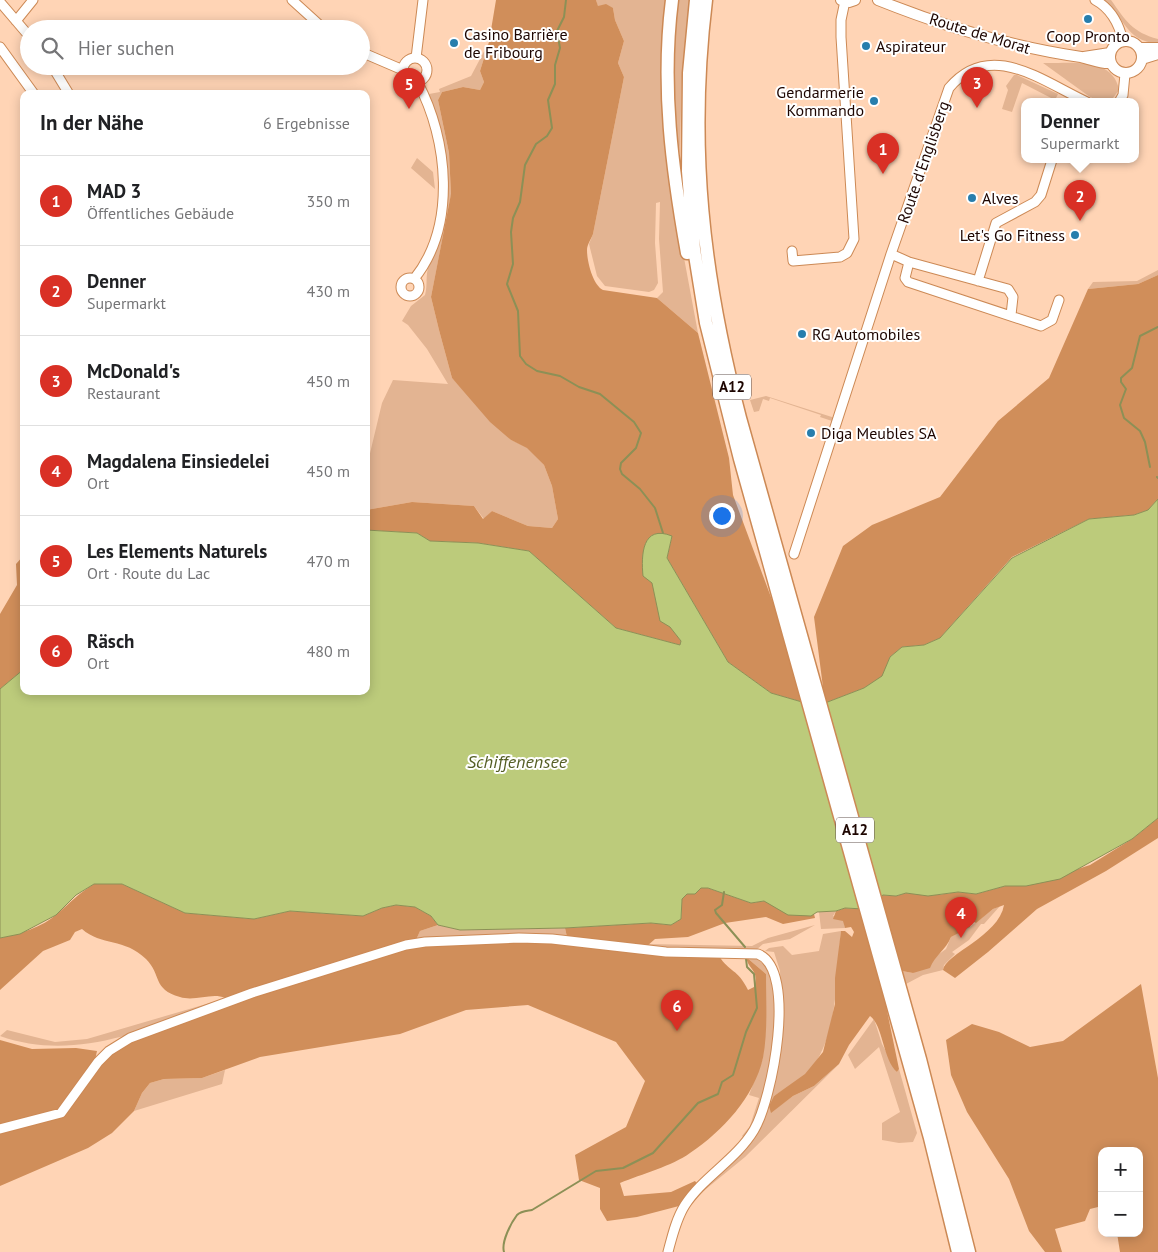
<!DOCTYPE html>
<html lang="de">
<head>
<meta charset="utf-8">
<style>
  body { margin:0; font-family:"PT Sans",sans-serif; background:#f6f6f6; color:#202124 }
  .controls { position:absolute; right:15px; bottom:15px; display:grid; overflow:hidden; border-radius:10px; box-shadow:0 2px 12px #0003 }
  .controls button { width:45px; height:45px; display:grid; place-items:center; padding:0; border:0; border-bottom:1px solid #e0e0e0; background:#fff; color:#202124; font:25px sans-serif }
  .you { position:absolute; left:721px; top:515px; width:18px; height:18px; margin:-12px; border:4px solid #fff; border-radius:50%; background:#1a73e8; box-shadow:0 0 0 8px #1a73e833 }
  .badge { display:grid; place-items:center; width:32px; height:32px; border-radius:50%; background:#d93025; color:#fff; font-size:16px; font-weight:700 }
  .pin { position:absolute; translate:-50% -41px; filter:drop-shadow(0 1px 2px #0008) }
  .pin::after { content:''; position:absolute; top:26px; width:18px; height:15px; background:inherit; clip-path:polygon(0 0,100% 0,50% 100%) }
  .popup { position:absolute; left:1021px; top:98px; width:118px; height:65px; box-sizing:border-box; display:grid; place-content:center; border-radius:10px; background:#fff; filter:drop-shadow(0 1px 4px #0005); font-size:16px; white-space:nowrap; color:#757577 }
  .popup b { font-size:19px; color:#202124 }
  .popup::after { content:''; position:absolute; left:50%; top:100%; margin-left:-10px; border:10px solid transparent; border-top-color:#fff }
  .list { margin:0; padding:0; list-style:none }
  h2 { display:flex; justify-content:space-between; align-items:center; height:65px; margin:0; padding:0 20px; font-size:21px }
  h2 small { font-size:16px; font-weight:400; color:#757577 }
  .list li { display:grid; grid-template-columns:32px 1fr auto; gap:15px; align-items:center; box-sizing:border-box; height:90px; padding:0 20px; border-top:1px solid #e0e0e0 }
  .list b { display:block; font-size:19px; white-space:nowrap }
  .list p { margin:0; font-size:16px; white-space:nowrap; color:#757577 }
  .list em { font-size:16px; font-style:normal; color:#757577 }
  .icon { flex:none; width:28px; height:28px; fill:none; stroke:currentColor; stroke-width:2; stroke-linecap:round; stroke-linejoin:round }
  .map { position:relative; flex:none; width:1158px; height:1252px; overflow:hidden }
  .search { position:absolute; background:#fff; box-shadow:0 2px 12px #0003; left:20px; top:20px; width:350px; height:55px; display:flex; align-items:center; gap:12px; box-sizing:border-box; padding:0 18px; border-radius:28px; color:#757577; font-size:19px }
  .panel { position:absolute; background:#fff; box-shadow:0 2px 12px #0003; left:20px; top:90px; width:350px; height:605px; border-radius:10px }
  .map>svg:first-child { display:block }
  .green { fill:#e3b492 }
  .forest { fill:#d08e5a }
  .water { fill:#bccb7b; stroke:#8c9056 }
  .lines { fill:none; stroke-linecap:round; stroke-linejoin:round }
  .stream { stroke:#8c9056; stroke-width:2 }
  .minor-casing { stroke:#cc8955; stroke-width:11 }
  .major-casing { stroke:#cc8955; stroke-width:12 }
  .highway-casing { stroke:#cc8955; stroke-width:15 }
  .minor { stroke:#fff; stroke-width:9 }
  .major { stroke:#fff; stroke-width:10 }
  .highway { stroke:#fff; stroke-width:12 }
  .poi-dot { fill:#277ead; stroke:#fff; stroke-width:2 }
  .labels { text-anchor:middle; stroke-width:4; stroke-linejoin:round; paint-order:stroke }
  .shield { fill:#fff; stroke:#61504c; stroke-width:1 }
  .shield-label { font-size:15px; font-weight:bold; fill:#1d0500 }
  .street-label { font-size:16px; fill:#1d0500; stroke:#fff }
  .poi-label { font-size:16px; fill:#1d0500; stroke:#fff; text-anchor:start }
  .water-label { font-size:18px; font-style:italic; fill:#545e24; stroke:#fff }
</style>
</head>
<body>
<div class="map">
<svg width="1158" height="1252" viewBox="0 0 1158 1252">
  <rect width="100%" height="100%" fill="#ffd4b5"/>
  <path class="green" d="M596 0H691L682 76 680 145 674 204 698 333 657 298 663 292 659 239 660 202 656 203 655 243 658 283 654 290 649 292 605 286 597 276 589 244 593 234 624 77 618 63 624 41 615 20 613 8 598 7Z
    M1102 0H1111C1126 21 1132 32 1158 39V44C1123 40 1126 16 1102 0Z
    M489 42 480 71 484 82 480 90 463 87 442 92 438 100 449 153 451 195 431 297 439 330 452 378 511 440 527 447 544 465 552 486 558 519 552 528 528 526 492 511 484 519 474 506 412 502 366 510V470L382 403 393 380 448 384 427 349 408 325 402 321 411 306 425 295C428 285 425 275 429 265 431 258 436 251 439 244 456 195 447 141 429 94L440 92 439 89 471 76Z
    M1043 63C1069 64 1113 56 1119 90L1113 98 1097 100 1090 97Z
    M1014 75H1017L1058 94 1055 100 1022 83 1012 112 1002 109 1008 90 1006 86Z
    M417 158 433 172 435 189 411 168Z
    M1158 270V275L1138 284 1088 289 1093 282 1137 281Z
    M766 396 835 418 832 421 820 417 821 415 770 398 769 401 763 399 759 411 754 412 750 400Z
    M1000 906 984 924H981L969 940 952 952 955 954 944 965 943 970 923 975 906 984 902 971 913 973 946 949 951 937 957 933 970 927 993 909Z
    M836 911 833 916 844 921 845 928 821 929 819 912Z
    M438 925 460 930 565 928 567 937 416 940 420 931Z
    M815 925 790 939 763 944 756 950 718 951 646 947V944L752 946 768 938Z
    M841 931C836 975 839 1042 806 1074 797 1083 784 1089 774 1096L771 1112 793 1096 814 1086 839 1064 745 1157 690 1202 736 1158 761 1127 782 1016 780 971 774 952 765 951 769 948 783 946 792 955 819 951 823 934Z
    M746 957H755C759 961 769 967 771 973 774 977 773 986 774 992 779 1036 770 1101 745 1139L742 1136 750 1126 759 1098 749 1095 763 1058 766 974Z
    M220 1000V1002C150 1028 76 1063 0 1036L7 1030 55 1042 87 1039Z
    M874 1019 882 1044 897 1072 899 1069 917 1133 913 1142 899 1143 882 1140V1123L900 1112 879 1047 855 1069 848 1055Z
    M225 1070 222 1084 134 1111 142 1093 150 1083 164 1079 202 1078Z"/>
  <path class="forest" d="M496 0H596L598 6 606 4 613 8 615 20 624 41 618 63 624 77 593 234C591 239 587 245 587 250 587 262 593 285 603 290L657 298 698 333 729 458 733 495 775 608 802 702 771 693 728 662 667 558 672 536 652 583 670 626 681 641 680 645 616 628 529 551 478 543 430 541 417 533 366 530V510L412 502 474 506 483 519 492 511 528 526 552 528 558 519 552 486 544 465 527 448 511 440 490 422 452 378 439 330 431 297 451 194 449 153 438 100 442 92 463 87 480 90 484 82 480 71 489 42Z
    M1158 275V499L1148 510 1134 515 1089 519 1012 557 940 638 924 645 902 647 890 657 883 676 864 688 825 703 814 617 843 546 872 525 940 497 998 421 1049 378 1088 289 1138 284Z
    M24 555V669L0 689V614L17 585 16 564Z
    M1158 818V838L1106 871 1037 909 988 952 955 978 943 970C945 954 999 936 1004 905L993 909 976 923 972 921 970 927 951 937C946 950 935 955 930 968L913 973 902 971 880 977 899 1069 897 1072C883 1060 883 1025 870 1016L849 1045 839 1064 814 1086 793 1096 771 1113 769 1106 774 1096 805 1074 823 1052 835 1004V978L841 931H845L852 937 854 932 851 927 845 928 843 921 833 919 836 911 845 908 857 909 883 895 896 896 906 893 937 895 958 892 976 894 1005 886H1026L1090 865 1132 839Z
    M94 884H122L185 913 254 919 290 911 363 916 382 908 396 905 415 907 431 916 438 925 420 931 416 940 225 998C212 992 195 1002 180 997 152 989 162 975 146 959 125 938 101 946 82 929L75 932 70 940 43 951 0 990V938C19 934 43 927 57 914 70 903 79 893 94 884Z
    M701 888H708L751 903 764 901 810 916 814 914 815 918 783 924 766 917 725 923 688 937 655 939 646 947 567 937 565 928 651 923 671 925 681 919 682 899 687 894H695Z
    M519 941 719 956C729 972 738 969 748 990L754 987C760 970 748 970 746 957L766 974C766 1001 768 1031 763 1058 754 1097 723 1131 690 1153 672 1166 642 1174 620 1183L624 1196 671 1192 695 1181 700 1187 679 1206 637 1217 607 1221 600 1209V1188L579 1180 575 1155 626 1127 645 1081 616 1042 528 1005 466 1010 400 1034 260 1057 202 1078 164 1079 150 1083 142 1093 134 1111 112 1133 88 1148 0 1186V1040L32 1049 76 1048 97 1051 95 1060 133 1039 252 996 424 944Z
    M1141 984 1158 1078V1252H1120L1117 1233H1139V1151H1102V1206L1090 1209 1085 1221 1055 1229 1062 1252H1045L1029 1231 1009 1179 967 1112 951 1075 946 1040 972 1024 999 1032 1030 1047 1063 1041Z"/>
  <path class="water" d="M1158 499V818L1132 839 1060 879 1026 886H1005L976 894 958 892 928 896 906 893 896 896 883 895 864 909 845 908 836 911 817 912 811 916 788 915 764 901 751 903 708 888H701L695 894H687L682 899 681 919 671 925 651 923 565 928 460 930 438 925 431 916 415 907 396 905 382 908 363 916 290 911 254 919 185 913 122 884H94L76 895 56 915 20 934 0 938V689L24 669V691H366V530L417 533 430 541 478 543 529 551 616 628 680 645 681 641 670 627 660 621 652 583 643 576C641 555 642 524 672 536L667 558 728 662 771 693 802 702 825 703 864 688 882 676 890 657 902 647 924 645 940 638 1012 558 1089 519 1134 515 1148 510Z"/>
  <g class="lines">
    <path class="stream" d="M566 0 564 17 557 31 560 48 555 65V84L548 100 552 128 547 136 536 144 525 165 520 202 513 218 511 232 513 264 507 284 518 311 520 356 526 364 537 371 560 376 579 387 600 394 634 422 641 433 636 448 621 463 620 469 622 474 640 489 655 508 663 533
      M1150 467 1145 442 1140 431 1124 418 1120 405 1126 389 1121 382V378L1132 368 1140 336 1158 327
      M1157 477 1158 478
      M724 892 722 905 715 910 716 913 745 947
      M504 1252C501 1242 511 1223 517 1215 521 1211 527 1211 532 1210L596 1171 623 1168 653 1153 698 1103 718 1094 722 1082 733 1075 746 1032 757 1008 754 974 747 967 746 959"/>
    <g class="minor-casing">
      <path id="minor" d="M292 0 324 29
        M1095 0C1110 8 1119 24 1123 41
        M0 2 29 36
        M16 21 33 0
        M0 47 34 94
        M361 52 403 70
        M403 70a12 12 0 1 1 24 0a12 12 0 1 1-24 0Z
        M416 58 423 0
        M52 66 69 94
        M1119 102 1123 95 1125 74
        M792 251 793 261 840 257 847 253 854 239 841 37V20L845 1
        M891 254 909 262 1008 289 1013 297 1011 315
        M909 262 905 278 908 282 1041 326 1052 320 1059 300
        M401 287a9 9 0 1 1 18 0a9 9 0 1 1-18 0Z
        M414 279C457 226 448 139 418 83
        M978 281 996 223 1035 202 1041 195 1052 160
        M794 554 891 254 949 88C990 39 1042 81 1087 102
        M0 1129 61 1113 98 1062 109 1051 130 1038 252 993 406 945 425 942 519 938 552 939 666 952 758 954C798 970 772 1100 754 1130 736 1160 703 1177 685 1205 676 1219 672 1237 668 1252"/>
    </g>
    <g class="major-casing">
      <path id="major" d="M841 0 849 2 855 0
        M878 0C943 26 1012 47 1081 57 1091 59 1100 64 1111 63
        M1110 57a16 16 0 1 1 32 0a16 16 0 1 1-32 0Z
        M1140 48H1158
        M1084 57 1110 53
        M1142 59 1158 54"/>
    </g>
    <g class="highway-casing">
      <path id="highway" d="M672 0C661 86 672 169 687 253
        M696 0 689 73 688 171 694 249 706 323 740 459 930 1138 958 1252
        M706 0C688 147 703 276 740 418L920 1059 969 1252"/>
    </g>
    <use href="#minor" class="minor"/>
    <use href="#major" class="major"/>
    <use href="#highway" class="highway"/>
  </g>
  <g class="poi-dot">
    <circle cx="1088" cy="19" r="5"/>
    <circle cx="454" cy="43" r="5"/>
    <circle cx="866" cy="46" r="5"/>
    <circle cx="874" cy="101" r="5"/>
    <circle cx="972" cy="198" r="5"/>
    <circle cx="1075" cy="235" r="5"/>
    <circle cx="802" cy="334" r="5"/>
    <circle cx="811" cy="433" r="5"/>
  </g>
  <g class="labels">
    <g class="shield">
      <rect x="713" y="374.5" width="38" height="25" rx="4"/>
      <rect x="836" y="817.5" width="38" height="25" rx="4"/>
    </g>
    <g class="shield-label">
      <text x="732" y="392">A12</text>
      <text x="855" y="835">A12</text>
    </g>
    <g class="street-label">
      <text transform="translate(980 33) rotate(17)" y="6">Route de Morat</text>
      <text transform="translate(923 162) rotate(-71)" y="6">Route d'Englisberg</text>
    </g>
    <g class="poi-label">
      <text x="464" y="40">Casino Barrière<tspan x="464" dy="18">de Fribourg</tspan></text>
      <text x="1088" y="42" text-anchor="middle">Coop Pronto</text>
      <text x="876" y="52">Aspirateur</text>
      <text x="864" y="98" text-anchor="end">Gendarmerie<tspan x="864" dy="18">Kommando</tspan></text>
      <text x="982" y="204">Alves</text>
      <text x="1065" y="241" text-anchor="end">Let's Go Fitness</text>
      <text x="812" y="340">RG Automobiles</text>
      <text x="821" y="439">Diga Meubles SA</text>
    </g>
    <g class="water-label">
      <text x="517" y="768">Schiffenensee</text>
    </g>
  </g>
</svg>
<div class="controls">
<button>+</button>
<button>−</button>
</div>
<div class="you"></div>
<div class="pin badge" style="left:883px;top:174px">1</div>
<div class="pin badge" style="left:1080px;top:221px">2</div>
<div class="popup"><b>Denner</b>Supermarkt</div>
<div class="pin badge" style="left:977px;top:108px">3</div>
<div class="pin badge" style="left:961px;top:938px">4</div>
<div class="pin badge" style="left:409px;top:109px">5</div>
<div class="pin badge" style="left:677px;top:1031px">6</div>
<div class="search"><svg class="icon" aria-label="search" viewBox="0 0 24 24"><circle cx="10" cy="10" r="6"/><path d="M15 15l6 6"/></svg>Hier suchen</div>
<section class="panel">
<h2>In der Nähe<small>6 Ergebnisse</small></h2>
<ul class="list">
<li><span class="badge">1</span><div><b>MAD 3</b><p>Öffentliches Gebäude</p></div><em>350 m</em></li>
<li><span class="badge">2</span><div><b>Denner</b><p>Supermarkt</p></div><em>430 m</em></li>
<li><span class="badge">3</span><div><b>McDonald's</b><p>Restaurant</p></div><em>450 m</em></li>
<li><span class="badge">4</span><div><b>Magdalena Einsiedelei</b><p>Ort</p></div><em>450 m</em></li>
<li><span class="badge">5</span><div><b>Les Elements Naturels</b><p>Ort · Route du Lac</p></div><em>470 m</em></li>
<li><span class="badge">6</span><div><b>Räsch</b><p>Ort</p></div><em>480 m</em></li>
</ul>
</section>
</div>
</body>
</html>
